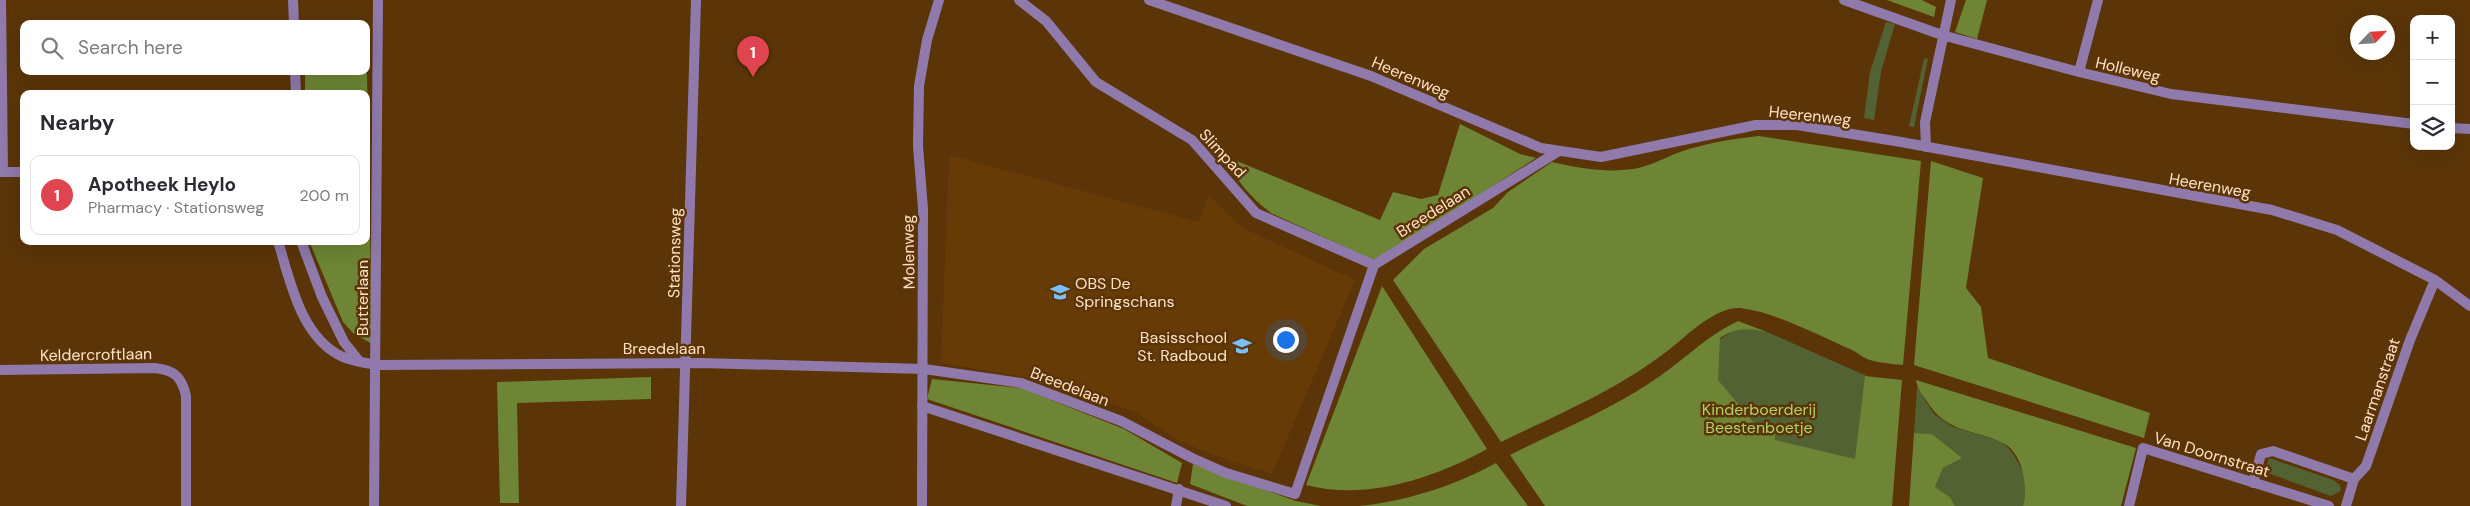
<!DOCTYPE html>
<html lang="en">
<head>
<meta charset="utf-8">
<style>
  body { margin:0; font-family:"DM Sans",sans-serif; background:#f2f2f3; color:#2b2b33 }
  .controls { position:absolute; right:15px; top:15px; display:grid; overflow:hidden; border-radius:10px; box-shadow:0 5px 20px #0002 }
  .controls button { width:45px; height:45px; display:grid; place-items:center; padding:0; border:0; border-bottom:1px solid #e1e1e2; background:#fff; color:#2b2b33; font:25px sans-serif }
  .compass { position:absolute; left:2350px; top:15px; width:45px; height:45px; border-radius:50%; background:#fff; box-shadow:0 5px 20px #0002; rotate:65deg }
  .you { position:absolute; left:1285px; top:339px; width:18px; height:18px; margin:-12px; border:4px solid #fff; border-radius:50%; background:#1a73e8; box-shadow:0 0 0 8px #1a73e833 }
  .badge { display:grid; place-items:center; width:32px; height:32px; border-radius:50%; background:#7c3aed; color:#fff; font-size:16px; font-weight:700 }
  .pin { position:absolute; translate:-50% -41px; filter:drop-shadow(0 1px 2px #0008) }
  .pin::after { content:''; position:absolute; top:26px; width:18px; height:15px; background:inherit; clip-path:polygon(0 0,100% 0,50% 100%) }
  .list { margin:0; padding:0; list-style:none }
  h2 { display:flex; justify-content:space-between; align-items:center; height:65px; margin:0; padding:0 20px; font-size:21px }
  h2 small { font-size:16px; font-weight:400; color:#7c7c81 }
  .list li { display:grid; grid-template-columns:32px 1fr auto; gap:15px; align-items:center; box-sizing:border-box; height:80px; margin:0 10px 10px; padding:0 10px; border:1px solid #e1e1e2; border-radius:10px }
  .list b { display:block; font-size:19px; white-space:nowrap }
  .list p { margin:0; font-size:16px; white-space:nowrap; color:#7c7c81 }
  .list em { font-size:16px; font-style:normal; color:#7c7c81 }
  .icon { flex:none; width:28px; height:28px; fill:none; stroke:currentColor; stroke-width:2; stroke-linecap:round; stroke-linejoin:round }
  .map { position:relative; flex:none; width:2470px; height:506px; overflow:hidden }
  .search { position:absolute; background:#fff; box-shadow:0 5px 20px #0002; left:20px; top:20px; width:350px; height:55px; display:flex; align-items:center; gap:12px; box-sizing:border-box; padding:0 18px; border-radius:10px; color:#7c7c81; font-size:19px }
  .panel { position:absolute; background:#fff; box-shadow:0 5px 20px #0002; left:20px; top:90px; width:350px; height:155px; border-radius:10px }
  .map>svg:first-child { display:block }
  .built { fill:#663b06 }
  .green { fill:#526233 }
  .forest { fill:#6d8535 }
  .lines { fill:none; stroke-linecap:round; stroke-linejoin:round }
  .minor { stroke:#8f7aab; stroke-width:10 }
  .tertiary { stroke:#8f7aab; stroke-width:10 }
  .labels { text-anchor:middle; stroke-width:5; stroke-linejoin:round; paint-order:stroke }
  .street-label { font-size:16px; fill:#ffe1c6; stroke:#5b3508 }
  .poi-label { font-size:16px; fill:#ffe1c6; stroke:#5b3508; text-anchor:start }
  .park-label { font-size:16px; fill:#afd166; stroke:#5b3508 }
</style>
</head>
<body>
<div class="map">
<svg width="2470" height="506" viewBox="0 0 2470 506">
  <rect width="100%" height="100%" fill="#5b3508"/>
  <path class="built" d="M949 155 1199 222 1208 195 1243 228 1355 280 1272 474 1211 454 1175 439 1135 412 1050 381 941 363Z"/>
  <path class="green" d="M1886 22 1895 24 1881 72 1874 120 1864 118 1870 72Z
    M1928 58 1914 127 1909 126 1924 59Z
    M1745 328 1767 332 1896 389 1887 506 1678 387C1697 365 1715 333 1745 328Z
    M1917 387 1934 414 1951 426 2003 442 2014 455 2025 476 2027 494 2023 506H1955L1950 497 1935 487 1943 468 1961 458 1932 434 1914 433Z
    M2269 458 2333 480 2340 485 2341 491 2331 496 2265 472Z"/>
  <path class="forest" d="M1887 0H1922L1936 7 1934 17Z
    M1966 0H1987L1977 39 1955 32Z
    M305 73H367L372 344 353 333 343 322 309 241H366V94H305Z
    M1460 124 1520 154 1536 158 1382 258 1371 259 1271 213C1249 197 1236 178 1222 155L1380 220 1393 192 1421 199 1438 195Z
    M1759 136 1921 161 1903 365C1892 364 1880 363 1870 360 1863 358 1857 352 1850 349 1818 335 1775 312 1740 308 1719 306 1691 331 1676 344 1624 387 1561 413 1501 442L1393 280 1424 249 1493 208 1508 192 1552 162C1579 168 1606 173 1633 169 1650 166 1664 158 1680 152 1706 143 1732 139 1759 136Z
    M1931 161 1983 178 1966 288 1981 307 1988 358 2150 413 2144 438 1914 365Z
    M1382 286 1487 449C1434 478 1367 501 1306 485Z
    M1738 321 1767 332C1748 328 1737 327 1720 338L1718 380 1760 430 1775 431V440L1855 459 1865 376 1902 380 1892 506H1545L1510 455C1559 430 1614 409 1660 376 1686 358 1708 335 1738 321Z
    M651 377V399L517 403 519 503H500L497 382Z
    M932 379 1021 388 1124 429 1182 463 1177 483 927 399Z
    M1916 380 2136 448 2121 506H2023C2029 487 2022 450 2001 442 1970 428 1946 433 1926 400 1921 393 1917 388 1916 380Z
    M1914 433 1932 434 1962 458 1943 468 1935 487 1950 497 1955 506H1909Z
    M1496 463 1528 506H1359C1407 501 1454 486 1496 463Z
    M1193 464 1296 501 1321 506H1247L1190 484Z"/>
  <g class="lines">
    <path class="minor" d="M1 0 3 172
      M293 0 294 24
      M1019 0 1046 21 1096 82 1192 140 1256 213 1374 265
      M1149 0 1371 76 1541 148 1601 157 1756 125H1797L1901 142 2272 210 2337 230 2435 280 2470 306
      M1844 0 1942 35 2079 72 2171 94 2414 124
      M295 71 296 94
      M2079 72 2098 0
      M2451 128 2470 129
      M1926 147 1925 122 1951 0
      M0 172H24
      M278 241C290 281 301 338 343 357 353 361 366 363 377 365L703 363 924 369 1021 383 1121 421 1192 458 1226 473 1295 494 1374 265 1559 151
      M301 241 322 297 344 342 360 362
      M0 370 155 368C174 370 182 377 186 396V506
      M922 406 1226 506
      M2253 483 2261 454 2273 451 2354 479
      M374 506 378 0
      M922 506 923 209 918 146 919 86 927 40 939 0
      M1176 506 1179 489
      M2129 506 2143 448 2329 506
      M2346 506 2354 479 2366 466 2410 340 2435 280"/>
    <path class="tertiary" d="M681 506 696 0"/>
  </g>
  <defs>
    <g id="school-bare" transform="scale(1.5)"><path d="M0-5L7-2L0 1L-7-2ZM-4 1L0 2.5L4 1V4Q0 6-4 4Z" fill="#79bff8" stroke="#5b3508" stroke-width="2.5" paint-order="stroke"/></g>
  </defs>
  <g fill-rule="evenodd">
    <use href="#school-bare" x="1060" y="292"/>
    <use href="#school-bare" x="1242" y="346"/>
  </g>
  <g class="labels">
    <g class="street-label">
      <text transform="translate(2128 69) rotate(13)" y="6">Holleweg</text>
      <text transform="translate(1411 77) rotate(23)" y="6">Heerenweg</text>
      <text transform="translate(1810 115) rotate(6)" y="6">Heerenweg</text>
      <text transform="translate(1223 153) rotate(47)" y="6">Slimpad</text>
      <text transform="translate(2210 185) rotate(10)" y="6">Heerenweg</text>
      <text transform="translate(1433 211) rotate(-32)" y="6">Breedelaan</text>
      <text transform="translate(908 252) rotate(-91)" y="6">Molenweg</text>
      <text transform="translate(674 253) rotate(-89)" y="6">Stationsweg</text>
      <text transform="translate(362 298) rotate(-90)" y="6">Butterlaan</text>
      <text x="664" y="354">Breedelaan</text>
      <text transform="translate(96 354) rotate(-1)" y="6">Keldercroftlaan</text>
      <text transform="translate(1070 386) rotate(21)" y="6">Breedelaan</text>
      <text transform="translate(2377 389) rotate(-71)" y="6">Laarmanstraat</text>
      <text transform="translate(2212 454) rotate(17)" y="6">Van Doornstraat</text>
    </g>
    <g class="poi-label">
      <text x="1075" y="289">OBS De<tspan x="1075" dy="18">Springschans</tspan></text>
      <text x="1227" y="343" text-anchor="end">Basisschool<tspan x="1227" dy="18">St. Radboud</tspan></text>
    </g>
    <g class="park-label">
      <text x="1759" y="415">Kinderboerderij<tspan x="1759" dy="18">Beestenboetje</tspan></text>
    </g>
  </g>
</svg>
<div class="controls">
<button>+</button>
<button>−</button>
<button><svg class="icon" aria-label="layers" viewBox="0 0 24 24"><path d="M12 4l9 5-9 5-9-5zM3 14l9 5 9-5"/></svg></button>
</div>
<svg class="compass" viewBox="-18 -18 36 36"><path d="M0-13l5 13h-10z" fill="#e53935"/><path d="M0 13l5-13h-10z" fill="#7c7c81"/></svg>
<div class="you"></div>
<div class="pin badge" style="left:753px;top:77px;background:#e0444e">1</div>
<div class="search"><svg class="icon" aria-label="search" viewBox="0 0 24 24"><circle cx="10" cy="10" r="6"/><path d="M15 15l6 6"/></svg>Search here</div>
<section class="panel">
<h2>Nearby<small></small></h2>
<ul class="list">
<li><span class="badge" style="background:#e0444e">1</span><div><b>Apotheek Heylo</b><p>Pharmacy · Stationsweg</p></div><em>200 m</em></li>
</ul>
</section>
</div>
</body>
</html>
